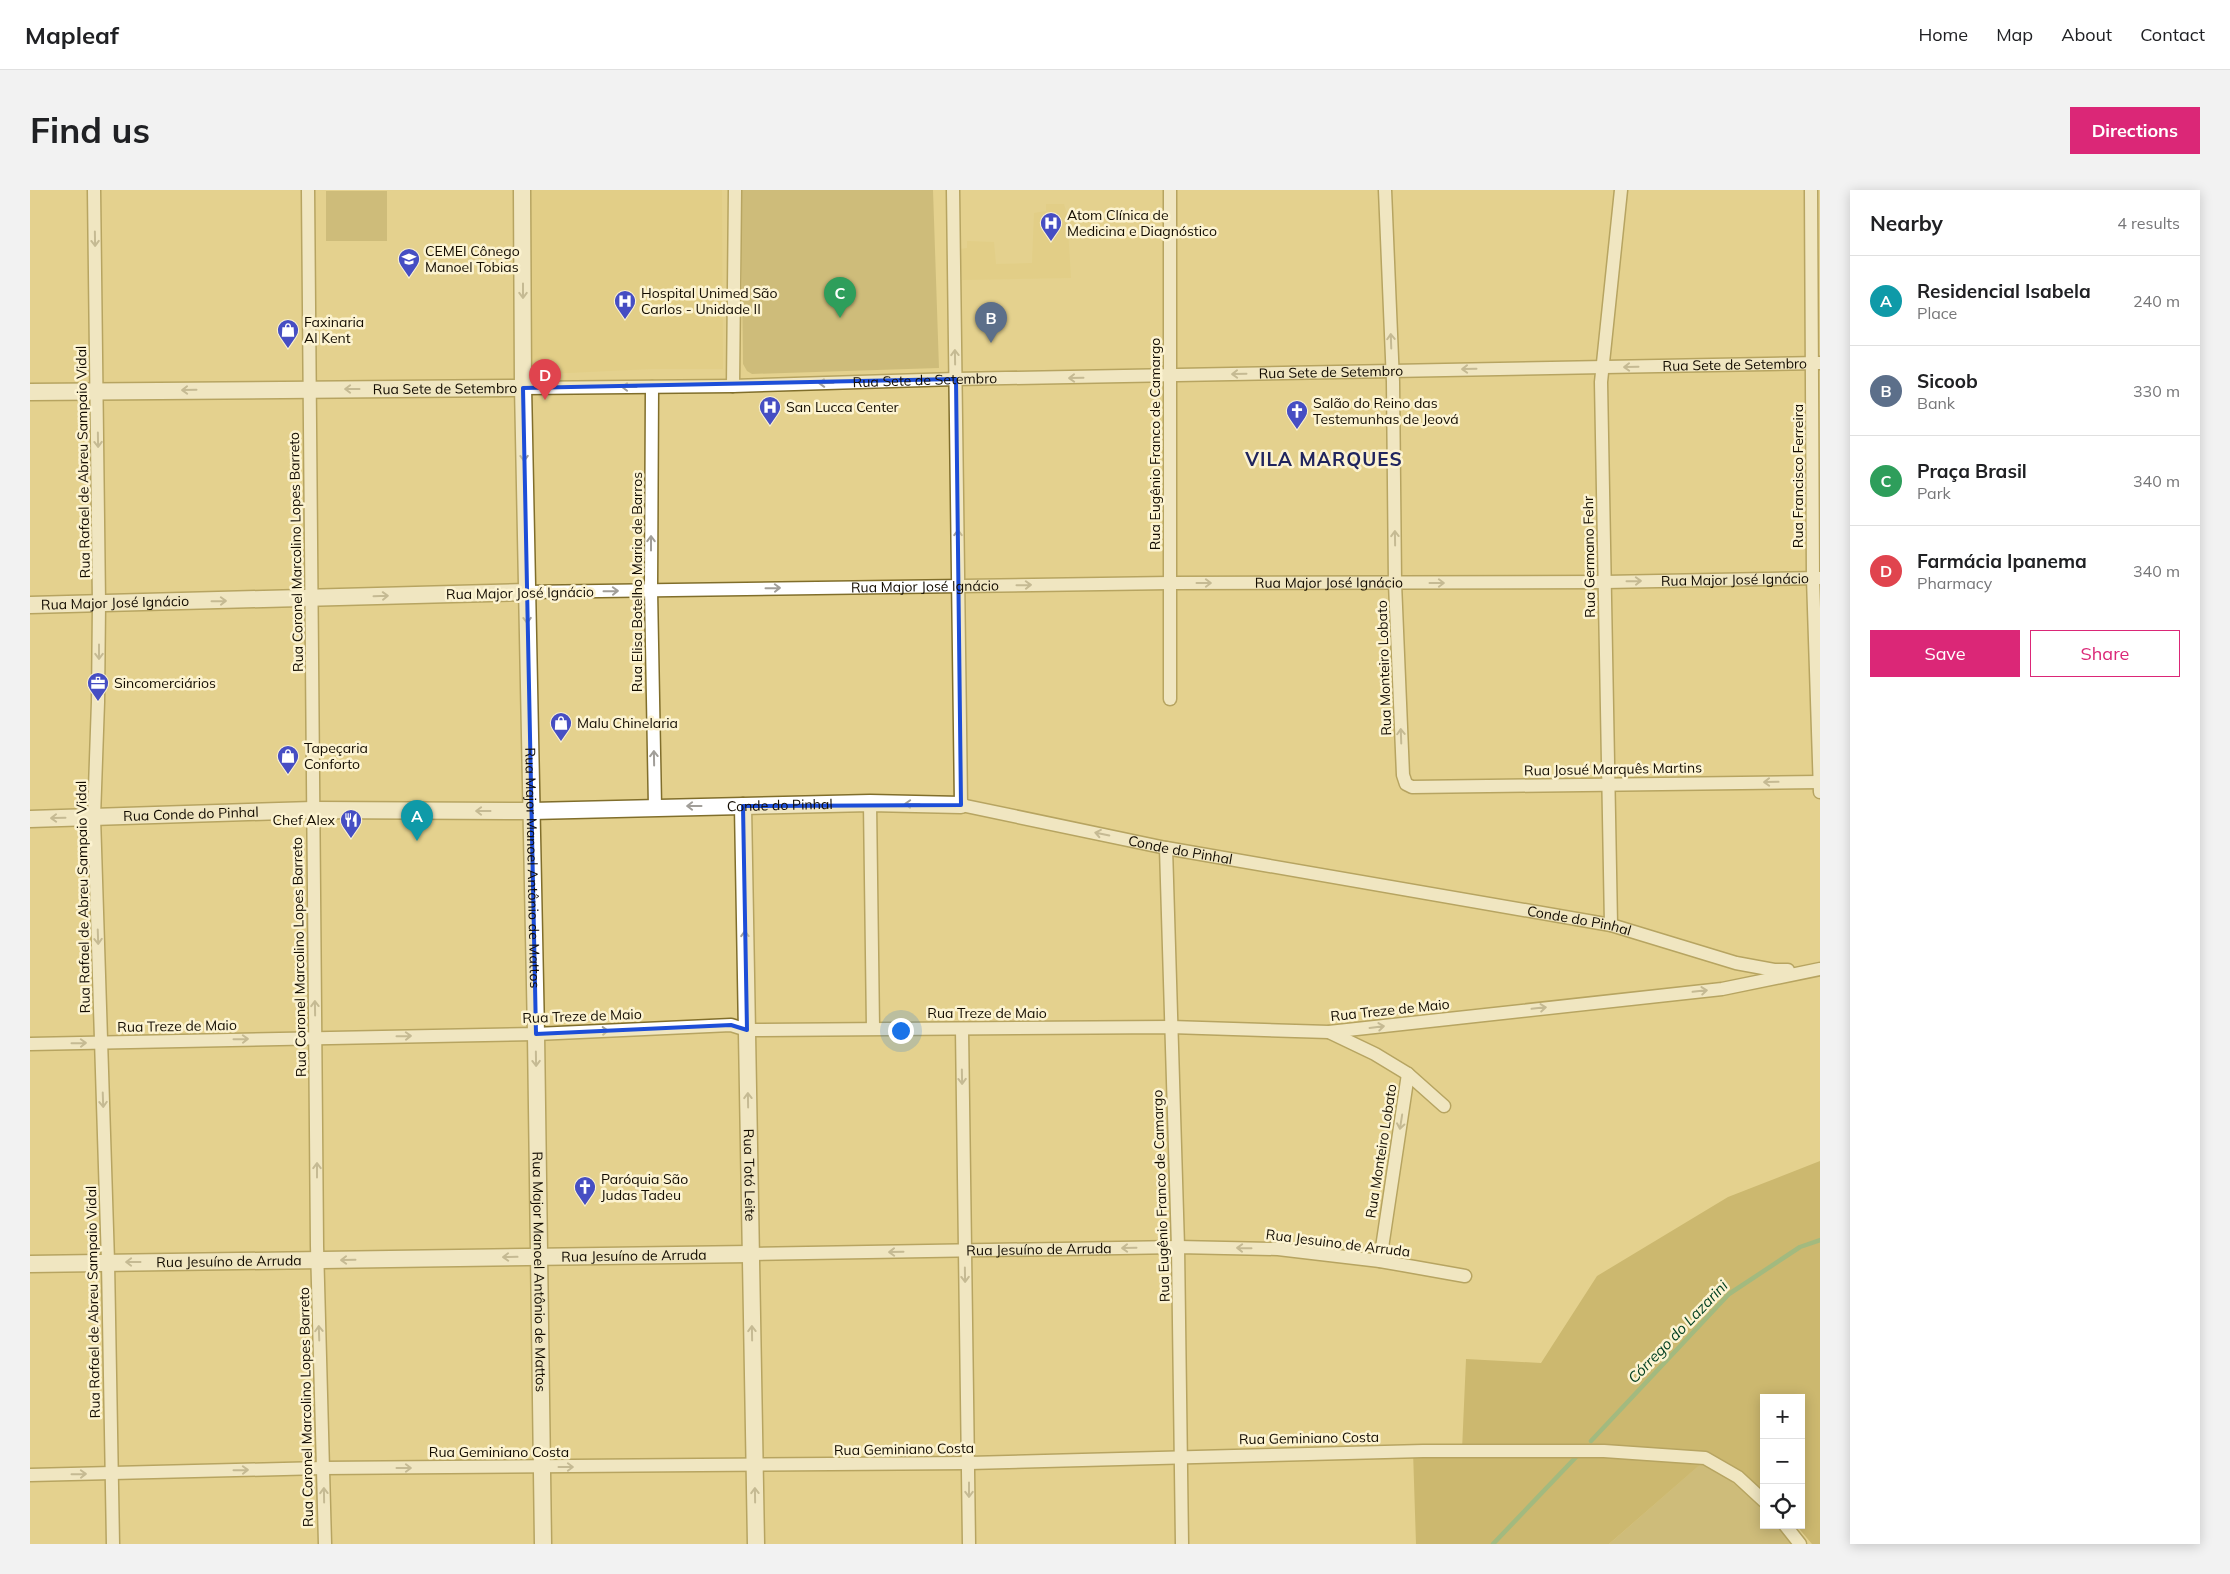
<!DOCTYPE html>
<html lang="en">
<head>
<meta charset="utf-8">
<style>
  body { margin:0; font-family:Mulish,sans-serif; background:#f2f2f2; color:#202124 }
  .controls { position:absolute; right:15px; bottom:15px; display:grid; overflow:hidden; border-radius:0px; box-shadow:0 2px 12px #0003 }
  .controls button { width:45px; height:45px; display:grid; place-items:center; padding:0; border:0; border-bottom:1px solid #e0e0e0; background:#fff; color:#202124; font:25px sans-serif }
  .you { position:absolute; left:870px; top:840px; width:18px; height:18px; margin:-12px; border:4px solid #fff; border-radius:50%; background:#1a73e8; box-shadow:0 0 0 8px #1a73e833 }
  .badge { display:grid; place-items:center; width:32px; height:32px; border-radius:50%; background:#db2777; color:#fff; font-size:16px; font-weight:700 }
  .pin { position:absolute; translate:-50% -41px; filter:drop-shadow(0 1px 2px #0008) }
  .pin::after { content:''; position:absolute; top:26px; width:18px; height:15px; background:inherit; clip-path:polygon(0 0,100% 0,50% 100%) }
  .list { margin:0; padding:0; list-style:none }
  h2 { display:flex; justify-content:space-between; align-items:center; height:65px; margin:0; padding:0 20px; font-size:21px }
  h2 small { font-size:16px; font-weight:400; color:#757577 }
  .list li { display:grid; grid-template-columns:32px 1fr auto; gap:15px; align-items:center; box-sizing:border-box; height:90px; padding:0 20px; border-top:1px solid #e0e0e0 }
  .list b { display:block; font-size:19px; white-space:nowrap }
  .list p { margin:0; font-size:16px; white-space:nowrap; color:#757577 }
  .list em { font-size:16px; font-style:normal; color:#757577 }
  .actions { display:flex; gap:10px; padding:15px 20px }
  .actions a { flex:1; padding:11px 0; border:1px solid #db2777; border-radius:0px; text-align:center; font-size:18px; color:#db2777 }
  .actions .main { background:#db2777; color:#fff }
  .icon { flex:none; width:28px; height:28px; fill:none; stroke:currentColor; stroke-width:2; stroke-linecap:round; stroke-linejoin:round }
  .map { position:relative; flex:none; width:1790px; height:1354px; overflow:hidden; border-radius:0px }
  header { display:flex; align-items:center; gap:30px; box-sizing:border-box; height:70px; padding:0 25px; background:#fff; border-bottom:1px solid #e0e0e0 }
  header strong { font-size:24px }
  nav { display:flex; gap:28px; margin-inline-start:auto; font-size:18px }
  .intro { display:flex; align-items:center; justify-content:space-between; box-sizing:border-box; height:120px; padding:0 30px }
  h1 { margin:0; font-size:35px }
  .button { padding:12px 22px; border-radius:0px; background:#db2777; color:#fff; font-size:18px; font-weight:700 }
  main { display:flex; gap:30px; padding:0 30px }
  aside { flex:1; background:#fff; border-radius:0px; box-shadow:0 2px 12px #0003 }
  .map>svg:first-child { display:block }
  .built { fill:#e0cb7e }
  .green { fill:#b4a363 }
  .forest { fill:#af994a }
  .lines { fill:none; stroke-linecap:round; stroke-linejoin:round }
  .stream { stroke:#539d6e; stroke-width:4.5 }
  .minor-casing { stroke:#806e2b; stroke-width:15 }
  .tertiary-casing { stroke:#806e2b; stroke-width:19 }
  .minor { stroke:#fff; stroke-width:12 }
  .tertiary { stroke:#fff; stroke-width:16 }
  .oneway { stroke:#a19e99 }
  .marked { fill:none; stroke:#1d4ed8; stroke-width:4; stroke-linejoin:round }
  .labels { text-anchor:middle; stroke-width:5; stroke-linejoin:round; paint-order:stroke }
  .poi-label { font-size:14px; fill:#130c00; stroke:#fcf3d1; text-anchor:start }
  .street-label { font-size:14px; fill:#130c00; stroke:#fcf3d1 }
  .water-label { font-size:15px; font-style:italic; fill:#044122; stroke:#fcf3d1 }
  .district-label { font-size:19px; font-weight:bold; letter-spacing:1px; fill:#20255e; stroke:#fcf3d1 }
</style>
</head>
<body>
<header>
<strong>Mapleaf</strong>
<nav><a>Home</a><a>Map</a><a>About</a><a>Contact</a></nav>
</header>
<div class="intro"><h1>Find us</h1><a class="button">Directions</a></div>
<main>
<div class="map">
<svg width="1790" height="1354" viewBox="0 0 1790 1354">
  <rect width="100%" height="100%" fill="#e4d18e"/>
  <path class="built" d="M498 0H692L693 179H621L497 185Z
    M1016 14H1034L1037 24 1041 88 932 90 930 59 937 58V51L964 52 966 74 1002 73 1004 23 1016 21Z"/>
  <path class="green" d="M711 0H903L909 178 722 184 717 181 713 174Z
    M296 1H357V51H296Z
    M1675 1270 1734 1318V1335H1755L1777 1354H1579Z"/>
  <path class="forest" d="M1790 971V1354H1782L1766 1335H1771V1208H1734V1300L1680 1266 1579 1354H1386L1383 1261 1432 1260 1436 1169 1511 1173 1567 1086 1698 1007Z"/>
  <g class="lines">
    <path class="stream" d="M1561 1251 1699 1104 1770 1057 1790 1050
      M1463 1354 1548 1265"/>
    <g class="minor-casing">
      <g id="minor">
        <path d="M64 0 69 414 68 512 64 627 78 1072 83 1354"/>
        <path d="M278 0 287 1056 295 1354"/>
        <path id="s1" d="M923 0 931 615 1136 658 1581 735 1706 773 1744 780H1758"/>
        <path d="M1355 0 1363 192 1365 393 1373 585 1376 594 1382 597 1790 592"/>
        <path d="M1781 0 1783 388 1790 602"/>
        <path d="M703 196 705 0"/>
        <path d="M622 197 621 400 625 617"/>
        <path id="s2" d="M493 198 703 196 926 189 1790 173"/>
        <path id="s3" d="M497 402 1140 393 1575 392 1790 388"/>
        <path d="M1140 509V0"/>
        <path d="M840 613 843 838"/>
        <path d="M1136 658 1148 1057 1152 1354"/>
        <path d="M1581 735 1571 192 1591 0"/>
        <path d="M932 839 939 1354"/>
        <path d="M1299 842 1345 864 1378 884 1414 916"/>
        <path d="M0 854 506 844 701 835 717 840 1141 837 1299 842 1692 799 1790 779"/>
        <path id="s4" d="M721 1064 1148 1057 1248 1059 1350 1071 1435 1086"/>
        <path d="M1350 1071 1378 884"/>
        <path d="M0 1285 293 1278 939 1273 1393 1261H1574L1675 1268 1708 1287 1734 1311"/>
        <path d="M1755 1335 1770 1354"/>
      </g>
    </g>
    <g class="tertiary-casing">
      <g id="tertiary">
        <path id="s5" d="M492 0 493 196 506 844 513 1354"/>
        <path id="s6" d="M0 202 493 198"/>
        <path id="s7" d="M0 415 497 402"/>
        <path id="s8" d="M713 616 726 1354"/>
        <path id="s9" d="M0 629 283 620 502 621 840 613 931 615"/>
        <path id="s10" d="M0 1074 721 1064"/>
      </g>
    </g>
    <use href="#minor" class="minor"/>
    <use href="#tertiary" class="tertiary"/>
  </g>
  <defs><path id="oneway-shaft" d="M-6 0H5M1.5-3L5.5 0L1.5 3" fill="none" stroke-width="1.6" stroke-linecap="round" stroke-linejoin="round" transform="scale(1.25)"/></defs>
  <g class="oneway">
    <use href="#oneway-shaft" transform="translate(65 49) rotate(89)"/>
    <use href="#oneway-shaft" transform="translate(493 101) rotate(90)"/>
    <use href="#oneway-shaft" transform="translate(1361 151) rotate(-92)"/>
    <use href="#oneway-shaft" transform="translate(925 167) rotate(-91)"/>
    <use href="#oneway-shaft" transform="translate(1601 177) rotate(179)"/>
    <use href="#oneway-shaft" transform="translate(1439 179) rotate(179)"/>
    <use href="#oneway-shaft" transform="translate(1209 184) rotate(179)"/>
    <use href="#oneway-shaft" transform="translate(1046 188) rotate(179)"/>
    <use href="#oneway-shaft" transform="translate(796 193) rotate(178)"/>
    <use href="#oneway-shaft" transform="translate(599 197) rotate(180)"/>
    <use href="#oneway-shaft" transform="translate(322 199) rotate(180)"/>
    <use href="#oneway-shaft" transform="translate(159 200) rotate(179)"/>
    <use href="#oneway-shaft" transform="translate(68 250) rotate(89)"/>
    <use href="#oneway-shaft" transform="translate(494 264) rotate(89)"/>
    <use href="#oneway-shaft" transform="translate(928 347) rotate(-90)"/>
    <use href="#oneway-shaft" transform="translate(1365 348) rotate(-91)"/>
    <use href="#oneway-shaft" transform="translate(621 353) rotate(-90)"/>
    <use href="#oneway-shaft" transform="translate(1604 391) rotate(-1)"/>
    <use href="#oneway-shaft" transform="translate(1174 393)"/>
    <use href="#oneway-shaft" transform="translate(1407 393)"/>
    <use href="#oneway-shaft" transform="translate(994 395) rotate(-1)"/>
    <use href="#oneway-shaft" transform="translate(743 398) rotate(-1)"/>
    <use href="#oneway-shaft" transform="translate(581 401) rotate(-1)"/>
    <use href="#oneway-shaft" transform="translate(351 406) rotate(-2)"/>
    <use href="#oneway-shaft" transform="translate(189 411) rotate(-1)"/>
    <use href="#oneway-shaft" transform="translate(497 426) rotate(89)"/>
    <use href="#oneway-shaft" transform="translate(69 462) rotate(90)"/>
    <use href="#oneway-shaft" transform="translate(1371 546) rotate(-92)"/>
    <use href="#oneway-shaft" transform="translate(624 568) rotate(-91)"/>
    <use href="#oneway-shaft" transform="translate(1741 592) rotate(179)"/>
    <use href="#oneway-shaft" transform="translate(882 614) rotate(-179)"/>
    <use href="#oneway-shaft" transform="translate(664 616) rotate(180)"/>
    <use href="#oneway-shaft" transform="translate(453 621) rotate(-180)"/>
    <use href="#oneway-shaft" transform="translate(28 628) rotate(179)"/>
    <use href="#oneway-shaft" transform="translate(1072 644) rotate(-168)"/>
    <use href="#oneway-shaft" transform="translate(68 747) rotate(88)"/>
    <use href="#oneway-shaft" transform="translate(715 748) rotate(-91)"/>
    <use href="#oneway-shaft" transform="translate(1670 801) rotate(-6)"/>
    <use href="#oneway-shaft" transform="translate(285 818) rotate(-91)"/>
    <use href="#oneway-shaft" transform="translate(1509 818) rotate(-6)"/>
    <use href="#oneway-shaft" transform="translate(1347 837) rotate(-7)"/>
    <use href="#oneway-shaft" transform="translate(571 841) rotate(-3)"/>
    <use href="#oneway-shaft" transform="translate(374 846) rotate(-1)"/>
    <use href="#oneway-shaft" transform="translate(211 849) rotate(-1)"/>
    <use href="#oneway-shaft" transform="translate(49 853) rotate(-1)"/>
    <use href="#oneway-shaft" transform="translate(506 869) rotate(89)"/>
    <use href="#oneway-shaft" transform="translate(932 887) rotate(89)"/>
    <use href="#oneway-shaft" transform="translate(73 910) rotate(88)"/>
    <use href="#oneway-shaft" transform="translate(718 910) rotate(-91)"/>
    <use href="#oneway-shaft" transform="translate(1371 932) rotate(99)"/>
    <use href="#oneway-shaft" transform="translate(287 980) rotate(-90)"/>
    <use href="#oneway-shaft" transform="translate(1099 1058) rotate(179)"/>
    <use href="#oneway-shaft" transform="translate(1214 1058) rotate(-179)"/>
    <use href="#oneway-shaft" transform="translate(866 1062) rotate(179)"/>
    <use href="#oneway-shaft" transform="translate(480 1067) rotate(179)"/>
    <use href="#oneway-shaft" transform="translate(318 1070) rotate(179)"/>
    <use href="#oneway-shaft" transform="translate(103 1072) rotate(180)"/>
    <use href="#oneway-shaft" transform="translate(935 1085) rotate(89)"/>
    <use href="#oneway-shaft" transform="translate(289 1143) rotate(-92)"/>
    <use href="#oneway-shaft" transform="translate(722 1143) rotate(-91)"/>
    <use href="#oneway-shaft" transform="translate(536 1277)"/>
    <use href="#oneway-shaft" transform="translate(374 1278)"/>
    <use href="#oneway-shaft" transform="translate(211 1280) rotate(-1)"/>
    <use href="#oneway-shaft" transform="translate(49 1284) rotate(-1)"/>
    <use href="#oneway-shaft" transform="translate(939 1300) rotate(90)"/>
    <use href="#oneway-shaft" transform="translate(294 1305) rotate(-91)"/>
    <use href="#oneway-shaft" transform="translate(725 1305) rotate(-91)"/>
  </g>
  <path d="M0 0H1790V1354H0ZM926 189 931 615 713 616 717 840 701 835 506 844 493 198Z" fill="#e4d18e" fill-opacity=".55" fill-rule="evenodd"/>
  <path class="marked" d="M926 189 931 615 713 616 717 840 701 835 506 844 493 198Z"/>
  <defs>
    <g id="hospital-pin" transform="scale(1.125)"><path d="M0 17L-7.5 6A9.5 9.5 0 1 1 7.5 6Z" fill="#464ec3" stroke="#fcf3d1"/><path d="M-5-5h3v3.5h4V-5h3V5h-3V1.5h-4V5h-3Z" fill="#fff"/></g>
    <g id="school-pin" transform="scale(1.125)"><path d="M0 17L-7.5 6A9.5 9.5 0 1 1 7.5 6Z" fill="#464ec3" stroke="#fcf3d1"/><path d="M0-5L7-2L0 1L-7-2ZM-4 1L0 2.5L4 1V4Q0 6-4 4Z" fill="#fff"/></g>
    <g id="shop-pin" transform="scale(1.125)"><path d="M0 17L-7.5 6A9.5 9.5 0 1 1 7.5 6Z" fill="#464ec3" stroke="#fcf3d1"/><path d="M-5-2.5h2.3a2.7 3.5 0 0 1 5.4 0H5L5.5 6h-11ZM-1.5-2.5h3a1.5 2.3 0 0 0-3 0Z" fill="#fff"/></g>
    <g id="church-pin" transform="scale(1.125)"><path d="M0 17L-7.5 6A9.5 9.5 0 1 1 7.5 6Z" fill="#464ec3" stroke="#fcf3d1"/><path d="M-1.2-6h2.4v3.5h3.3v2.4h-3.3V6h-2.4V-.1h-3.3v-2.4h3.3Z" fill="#fff"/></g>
    <g id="office-pin" transform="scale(1.125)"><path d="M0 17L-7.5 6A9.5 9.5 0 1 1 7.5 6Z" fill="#464ec3" stroke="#fcf3d1"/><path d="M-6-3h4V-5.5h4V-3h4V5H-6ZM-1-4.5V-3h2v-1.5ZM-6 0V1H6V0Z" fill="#fff"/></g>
    <g id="restaurant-pin" transform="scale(1.125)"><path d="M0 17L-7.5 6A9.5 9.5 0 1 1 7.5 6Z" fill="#464ec3" stroke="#fcf3d1"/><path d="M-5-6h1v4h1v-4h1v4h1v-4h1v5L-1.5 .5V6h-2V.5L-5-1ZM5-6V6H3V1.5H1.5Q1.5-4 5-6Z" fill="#fff"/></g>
  </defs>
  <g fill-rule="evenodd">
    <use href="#hospital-pin" x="1021" y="33"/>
    <use href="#school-pin" x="379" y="69"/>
    <use href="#hospital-pin" x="595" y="111"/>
    <use href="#shop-pin" x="258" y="140"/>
    <use href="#hospital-pin" x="740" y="217"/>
    <use href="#church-pin" x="1267" y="221"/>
    <use href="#office-pin" x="68" y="493"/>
    <use href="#shop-pin" x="531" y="533"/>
    <use href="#shop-pin" x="258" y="566"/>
    <use href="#restaurant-pin" x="321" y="630"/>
    <use href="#church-pin" x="555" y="997"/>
  </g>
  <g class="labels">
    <g class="poi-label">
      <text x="1037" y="30">Atom Clínica de<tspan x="1037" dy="16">Medicina e Diagnóstico</tspan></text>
      <text x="395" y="66">CEMEI Cônego<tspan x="395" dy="16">Manoel Tobias</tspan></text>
      <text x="611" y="108">Hospital Unimed São<tspan x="611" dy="16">Carlos - Unidade II</tspan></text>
      <text x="274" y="137">Faxinaria<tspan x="274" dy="16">Al Kent</tspan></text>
      <text x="1283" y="218">Salão do Reino das<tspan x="1283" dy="16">Testemunhas de Jeová</tspan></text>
      <text x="756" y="222">San Lucca Center</text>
      <text x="84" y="498">Sincomerciários</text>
      <text x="547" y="538">Malu Chinelaria</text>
      <text x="274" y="563">Tapeçaria<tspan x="274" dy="16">Conforto</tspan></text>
      <text x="305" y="635" text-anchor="end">Chef Alex</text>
      <text x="571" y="994">Paróquia São<tspan x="571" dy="16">Judas Tadeu</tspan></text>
    </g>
    <g class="street-label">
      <text dy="5" stroke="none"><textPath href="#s2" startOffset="1212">Rua Sete de Setembro</textPath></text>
      <text dy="5" stroke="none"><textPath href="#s2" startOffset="808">Rua Sete de Setembro</textPath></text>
      <text dy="5" stroke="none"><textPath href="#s2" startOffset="402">Rua Sete de Setembro</textPath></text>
      <text dy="5" stroke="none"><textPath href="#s6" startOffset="415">Rua Sete de Setembro</textPath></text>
      <text transform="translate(1125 254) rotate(-90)" y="5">Rua Eugênio Franco de Camargo</text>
      <text transform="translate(53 272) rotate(-91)" y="5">Rua Rafael de Abreu Sampaio Vidal</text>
      <text transform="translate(1768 286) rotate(-90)" y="5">Rua Francisco Ferreira</text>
      <text transform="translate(266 362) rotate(-91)" y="5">Rua Coronel Marcolino Lopes Barreto</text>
      <text transform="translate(1559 367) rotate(-91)" y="5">Rua Germano Fehr</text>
      <text dy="5" stroke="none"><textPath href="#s3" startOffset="1208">Rua Major José Ignácio</textPath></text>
      <text transform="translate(607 392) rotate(-90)" y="5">Rua Elisa Botelho Maria de Barros</text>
      <text dy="5" stroke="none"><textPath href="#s3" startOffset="802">Rua Major José Ignácio</textPath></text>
      <text dy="5" stroke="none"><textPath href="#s3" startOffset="398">Rua Major José Ignácio</textPath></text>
      <text transform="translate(490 403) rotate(-1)" y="5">Rua Major José Ignácio</text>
      <text dy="5" stroke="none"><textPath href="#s7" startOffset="85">Rua Major José Ignácio</textPath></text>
      <text transform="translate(1354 478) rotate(-92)" y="5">Rua Monteiro Lobato</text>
      <text transform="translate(1583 579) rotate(-1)" y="5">Rua Josué Marquês Martins</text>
      <text dy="5" stroke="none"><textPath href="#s9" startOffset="750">Conde do Pinhal</textPath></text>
      <text dy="5" stroke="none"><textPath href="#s9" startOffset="161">Rua Conde do Pinhal</textPath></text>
      <text dy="5" stroke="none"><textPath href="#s1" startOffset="839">Conde do Pinhal</textPath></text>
      <text dy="5" stroke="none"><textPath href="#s5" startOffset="678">Rua Major Manoel Antônio de Mattos</textPath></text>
      <text transform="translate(53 707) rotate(-91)" y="5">Rua Rafael de Abreu Sampaio Vidal</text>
      <text dy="5" stroke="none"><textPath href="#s1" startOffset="1244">Conde do Pinhal</textPath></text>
      <text transform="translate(269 767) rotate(-91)" y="5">Rua Coronel Marcolino Lopes Barreto</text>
      <text transform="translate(1360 820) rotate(-6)" y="5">Rua Treze de Maio</text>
      <text x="957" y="828">Rua Treze de Maio</text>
      <text transform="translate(552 826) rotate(-2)" y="5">Rua Treze de Maio</text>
      <text transform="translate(147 836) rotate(-1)" y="5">Rua Treze de Maio</text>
      <text transform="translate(1351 961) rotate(-81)" y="5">Rua Monteiro Lobato</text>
      <text dy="5" stroke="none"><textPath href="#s8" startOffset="369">Rua Totó Leite</textPath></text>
      <text transform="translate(1131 1006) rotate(-92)" y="5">Rua Eugênio Franco de Camargo</text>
      <text transform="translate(1308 1053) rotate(7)" y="5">Rua Jesuino de Arruda</text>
      <text dy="5" stroke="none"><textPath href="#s4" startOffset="288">Rua Jesuíno de Arruda</textPath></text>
      <text dy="5" stroke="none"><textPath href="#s10" startOffset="604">Rua Jesuíno de Arruda</textPath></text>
      <text dy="5" stroke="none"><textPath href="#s10" startOffset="199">Rua Jesuíno de Arruda</textPath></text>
      <text dy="5" stroke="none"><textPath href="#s5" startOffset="1082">Rua Major Manoel Antônio de Mattos</textPath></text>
      <text transform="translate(63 1112) rotate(-91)" y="5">Rua Rafael de Abreu Sampaio Vidal</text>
      <text transform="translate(276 1217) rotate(-91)" y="5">Rua Coronel Marcolino Lopes Barreto</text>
      <text transform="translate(1279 1248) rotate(-1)" y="5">Rua Geminiano Costa</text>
      <text transform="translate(874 1259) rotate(-1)" y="5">Rua Geminiano Costa</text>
      <text x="469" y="1267">Rua Geminiano Costa</text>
    </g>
    <g class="water-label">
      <text transform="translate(1648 1142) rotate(-46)" y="5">Córrego do Lazarini</text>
    </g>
    <g class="district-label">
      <text x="1294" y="276">VILA MARQUES</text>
    </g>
  </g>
</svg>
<div class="controls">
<button>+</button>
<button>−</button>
<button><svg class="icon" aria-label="locate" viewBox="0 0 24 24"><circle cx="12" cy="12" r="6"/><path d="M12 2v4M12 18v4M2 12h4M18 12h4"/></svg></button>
</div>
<div class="you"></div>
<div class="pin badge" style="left:387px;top:651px;background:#0f9aa8">A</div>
<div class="pin badge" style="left:961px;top:153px;background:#5c6f8a">B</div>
<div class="pin badge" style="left:810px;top:128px;background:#2e9e5b">C</div>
<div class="pin badge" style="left:515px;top:210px;background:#e0444e">D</div>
</div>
<aside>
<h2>Nearby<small>4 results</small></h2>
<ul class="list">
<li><span class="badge" style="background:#0f9aa8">A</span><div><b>Residencial Isabela</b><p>Place</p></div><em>240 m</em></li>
<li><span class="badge" style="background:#5c6f8a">B</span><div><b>Sicoob</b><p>Bank</p></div><em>330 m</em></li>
<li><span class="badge" style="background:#2e9e5b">C</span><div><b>Praça Brasil</b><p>Park</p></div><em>340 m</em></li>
<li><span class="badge" style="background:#e0444e">D</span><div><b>Farmácia Ipanema</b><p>Pharmacy</p></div><em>340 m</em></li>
</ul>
<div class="actions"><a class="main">Save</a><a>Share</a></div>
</aside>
</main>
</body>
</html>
